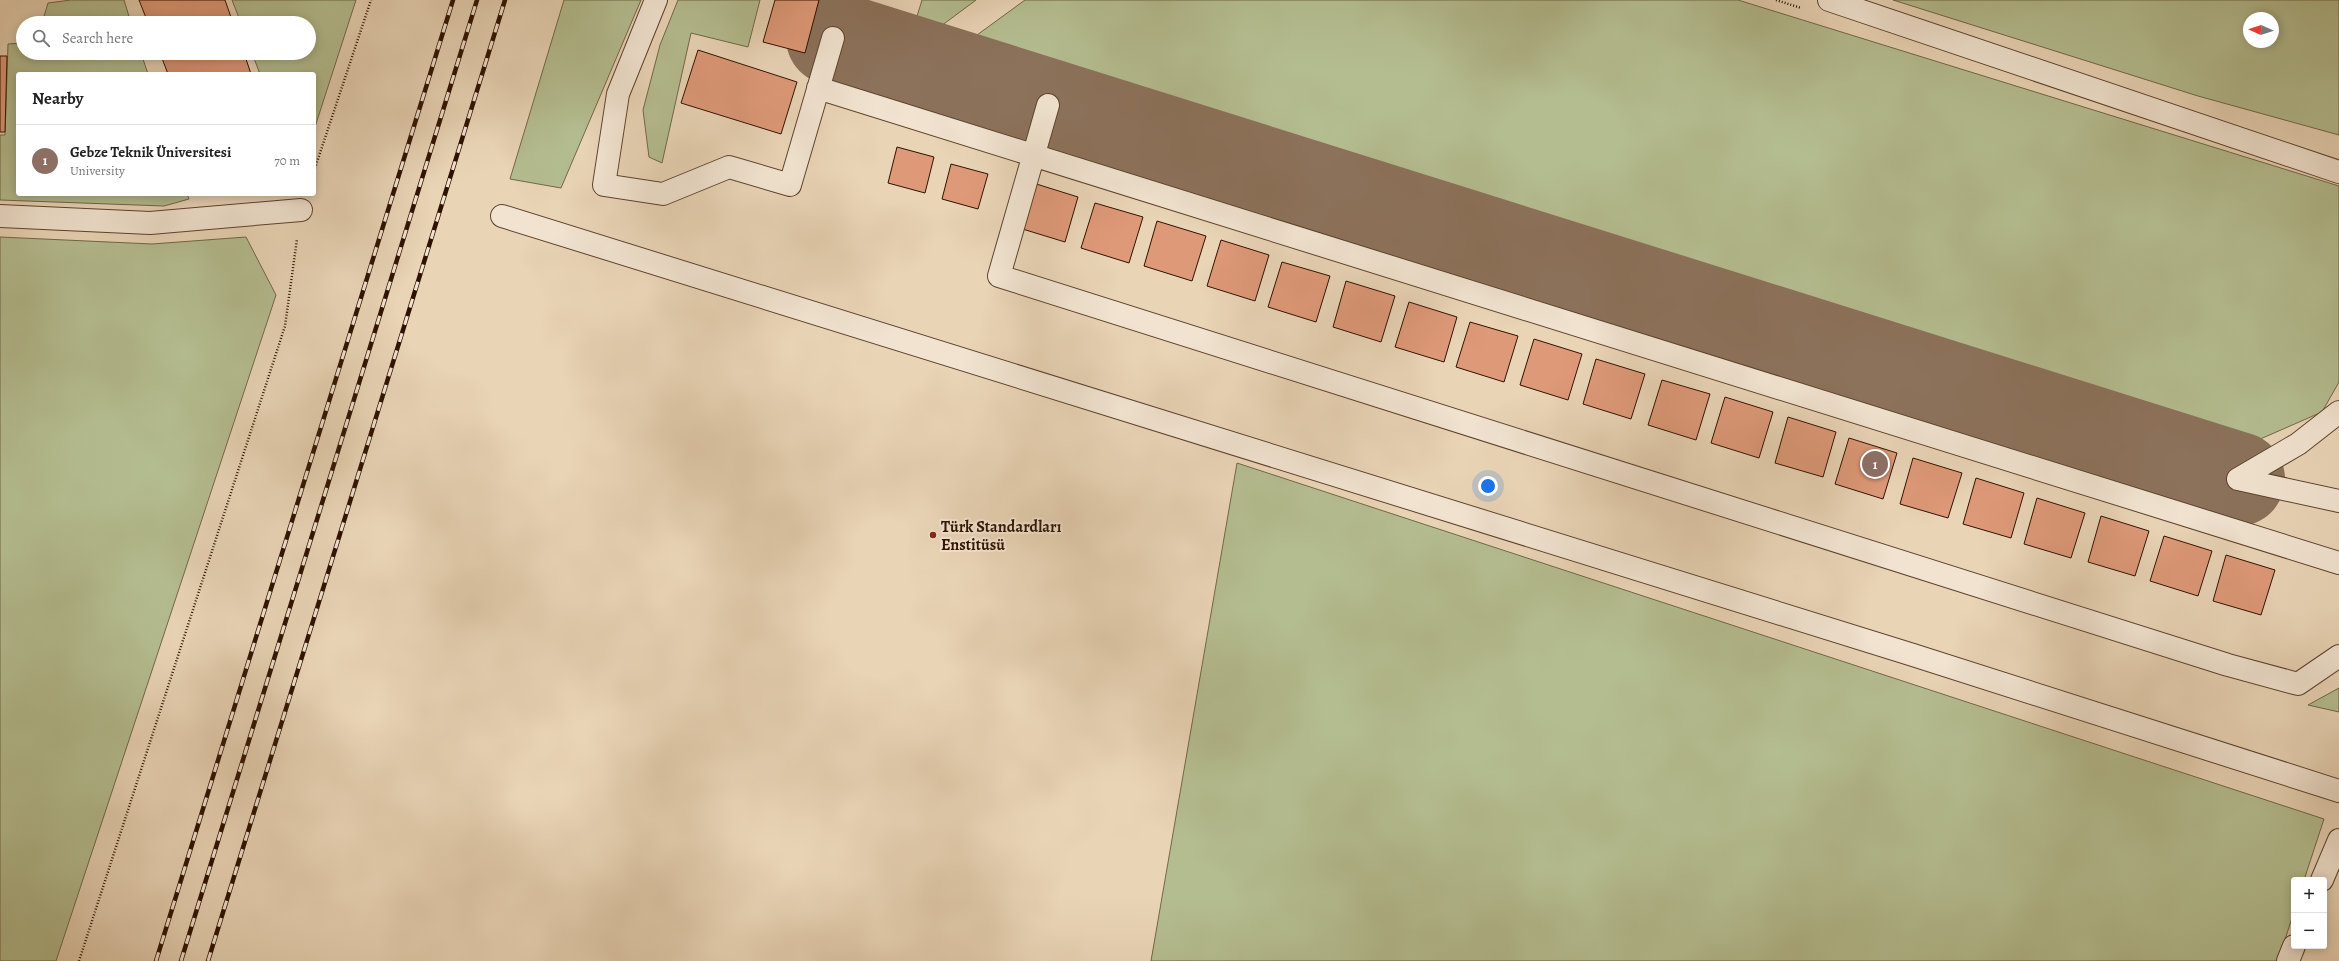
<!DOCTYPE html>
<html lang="en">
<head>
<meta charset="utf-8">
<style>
  body { margin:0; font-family:Alegreya,serif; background:#f6f6f6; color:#222 }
  .controls { position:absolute; right:12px; bottom:12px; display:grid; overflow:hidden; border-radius:4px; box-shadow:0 2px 10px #0003 }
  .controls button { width:36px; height:36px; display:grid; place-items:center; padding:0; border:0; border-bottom:1px solid #e0e0e0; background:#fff; color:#222; font:20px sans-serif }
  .compass { position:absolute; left:2243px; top:12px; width:36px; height:36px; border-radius:50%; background:#fff; box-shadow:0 2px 10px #0003; rotate:273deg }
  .you { position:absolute; left:1488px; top:486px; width:14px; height:14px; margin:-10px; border:3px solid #fff; border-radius:50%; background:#1a73e8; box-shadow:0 0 0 6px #1a73e833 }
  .badge { display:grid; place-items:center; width:26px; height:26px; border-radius:50%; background:#111827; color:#fff; font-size:13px; font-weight:700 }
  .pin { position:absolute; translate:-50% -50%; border:2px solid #fff; box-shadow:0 1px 4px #0006 }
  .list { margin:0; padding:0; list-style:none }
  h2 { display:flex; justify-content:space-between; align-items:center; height:52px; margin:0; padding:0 16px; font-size:17px }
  h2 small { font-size:13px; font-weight:400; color:#767676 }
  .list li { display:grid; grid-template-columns:26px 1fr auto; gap:12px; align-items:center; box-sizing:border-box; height:72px; padding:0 16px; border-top:1px solid #e0e0e0 }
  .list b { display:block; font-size:15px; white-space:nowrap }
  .list p { margin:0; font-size:13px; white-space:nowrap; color:#767676 }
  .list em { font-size:13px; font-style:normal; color:#767676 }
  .icon { flex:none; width:22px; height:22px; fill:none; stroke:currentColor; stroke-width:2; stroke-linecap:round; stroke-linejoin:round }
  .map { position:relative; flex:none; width:2339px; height:961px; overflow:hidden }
  .search { position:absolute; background:#fff; box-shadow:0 2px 10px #0003; left:16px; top:16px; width:300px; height:44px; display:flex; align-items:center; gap:10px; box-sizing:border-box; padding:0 14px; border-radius:22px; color:#767676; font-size:15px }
  .panel { position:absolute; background:#fff; box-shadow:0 2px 10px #0003; left:16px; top:72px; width:300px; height:124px; border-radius:4px }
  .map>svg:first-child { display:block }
  .green { fill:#b4bd90; stroke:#726748; fill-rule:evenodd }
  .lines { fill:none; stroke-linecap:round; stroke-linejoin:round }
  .taxiway { stroke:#8c725b; stroke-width:94 }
  .building { fill:#de9978; stroke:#2f1100 }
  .minor-casing { stroke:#5e422e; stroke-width:24 }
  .path { stroke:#2f1100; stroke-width:2.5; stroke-dasharray:1 2; stroke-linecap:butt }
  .minor { stroke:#f1e3d0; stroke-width:22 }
  .rail-casing { stroke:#2f1100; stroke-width:4.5 }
  .rail { stroke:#f1e3d0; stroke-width:3; stroke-dasharray:9; stroke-linecap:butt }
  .poi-dot { fill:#8f2418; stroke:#f1e3d0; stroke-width:1.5 }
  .labels { text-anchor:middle; stroke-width:4; stroke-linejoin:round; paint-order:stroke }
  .poi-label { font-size:16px; font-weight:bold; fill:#2f1100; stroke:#f1e3d0; text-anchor:start }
</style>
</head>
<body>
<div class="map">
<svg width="2339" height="961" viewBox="0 0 2339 961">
  <rect width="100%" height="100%" fill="#e9d4b6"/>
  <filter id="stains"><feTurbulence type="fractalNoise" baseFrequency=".005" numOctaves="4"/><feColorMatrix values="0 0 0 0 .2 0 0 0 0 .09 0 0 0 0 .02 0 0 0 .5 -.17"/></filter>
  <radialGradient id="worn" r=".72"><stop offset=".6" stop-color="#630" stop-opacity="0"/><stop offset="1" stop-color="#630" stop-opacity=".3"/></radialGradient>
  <path class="green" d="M71 0H124L131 23H42L48 3Z
    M232 0H356L314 130V74H260L252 53H309V23H241Z
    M564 0H641L561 188 510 179Z
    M678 0H760L748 47 691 33 662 163 649 157 643 110 660 45Z
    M922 0H976L933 32 914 26Z
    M1025 0H1738L2339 186V382L2322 412 2258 440 966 43Z
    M1893 0H2339V135L2198 96ZM2249 18H2273V42H2249Z
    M23 43V53H141L148 74H18V194H187L189 199 164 206 0 200V135H5L8 44Z
    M0 237 152 244 246 237 276 295 56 961H0Z
    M1237 463 2324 819 2304 880H2294V912L2278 961H1151Z
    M2339 688V712L2308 705Z"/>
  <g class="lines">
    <path class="taxiway" d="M833 38 2238 479"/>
  </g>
  <path class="building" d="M139 0H225L233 23H148Z
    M775 0H819L805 53 763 42Z
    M698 50 797 82 781 134 681 103Z
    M160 53H244L251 74H168Z
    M0 56H7L5 132H0Z
    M897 147 934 157 925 193 888 183Z
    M951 164 988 174 978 209 942 199Z
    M1030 182 1078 197 1065 242 1016 227Z
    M1095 203 1143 217 1129 263 1081 248Z
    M1157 221 1206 236 1192 281 1144 266Z
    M1221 240 1269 255 1255 301 1207 286Z
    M1282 262 1330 276 1316 322 1268 307Z
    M1346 281 1395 296 1381 342 1333 327Z
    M1409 302 1457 317 1444 362 1395 347Z
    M1470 322 1518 336 1504 382 1456 367Z
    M1534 339 1582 354 1568 400 1520 385Z
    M1596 359 1645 374 1631 419 1583 404Z
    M1662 380 1710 394 1696 440 1648 425Z
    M1725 397 1773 412 1759 458 1711 443Z
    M1788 417 1836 432 1823 477 1775 463Z
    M1849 438 1897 453 1883 499 1835 484Z
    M1913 458 1962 473 1948 518 1900 504Z
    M1976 478 2024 493 2011 538 1963 524Z
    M2037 498 2085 513 2071 558 2024 544Z
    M2101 516 2149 531 2135 576 2088 562Z
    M2164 536 2212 551 2198 596 2150 581Z
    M2226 555 2275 570 2261 615 2213 601Z"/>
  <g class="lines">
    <g class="minor-casing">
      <path id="minor" d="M656 0 618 94 604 185 663 194 729 167 790 185 833 38
        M1829 0 2339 172
        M818 88 2339 563
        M1048 105 999 276 2228 665 2298 684 2339 656
        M0 216 150 223 301 210
        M502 216 1913 655 2339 791
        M2238 479 2298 444 2339 412
        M2238 479 2339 501
        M2322 880 2339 840
        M2288 961 2294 946"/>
    </g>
    <path class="path" d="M1776 0 1801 8
      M314 171 371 0
      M79 961 285 326 297 239"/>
    <use href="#minor" class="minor"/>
    <g class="rail-casing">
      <path id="rail" d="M156 961 453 0
        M181 961 477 0
        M208 961 505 0"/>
    </g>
    <use href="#rail" class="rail"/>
  </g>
  <circle class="poi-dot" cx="933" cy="535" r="4"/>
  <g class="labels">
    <g class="poi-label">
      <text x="941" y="532">Türk Standardları<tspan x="941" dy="18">Enstitüsü</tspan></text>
    </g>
  </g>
  <rect width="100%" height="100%" filter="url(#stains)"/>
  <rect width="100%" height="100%" fill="url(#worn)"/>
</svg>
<div class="controls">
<button>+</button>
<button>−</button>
</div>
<svg class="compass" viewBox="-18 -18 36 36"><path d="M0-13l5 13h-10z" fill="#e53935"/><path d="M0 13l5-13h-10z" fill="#767676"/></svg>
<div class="you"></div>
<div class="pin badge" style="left:1875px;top:464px;background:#8d6e63">1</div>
<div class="search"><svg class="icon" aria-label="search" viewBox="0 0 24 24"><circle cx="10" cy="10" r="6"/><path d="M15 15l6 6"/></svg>Search here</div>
<section class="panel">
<h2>Nearby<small></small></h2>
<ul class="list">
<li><span class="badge" style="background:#8d6e63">1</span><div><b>Gebze Teknik Üniversitesi</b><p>University</p></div><em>70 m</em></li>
</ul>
</section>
</div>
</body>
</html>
